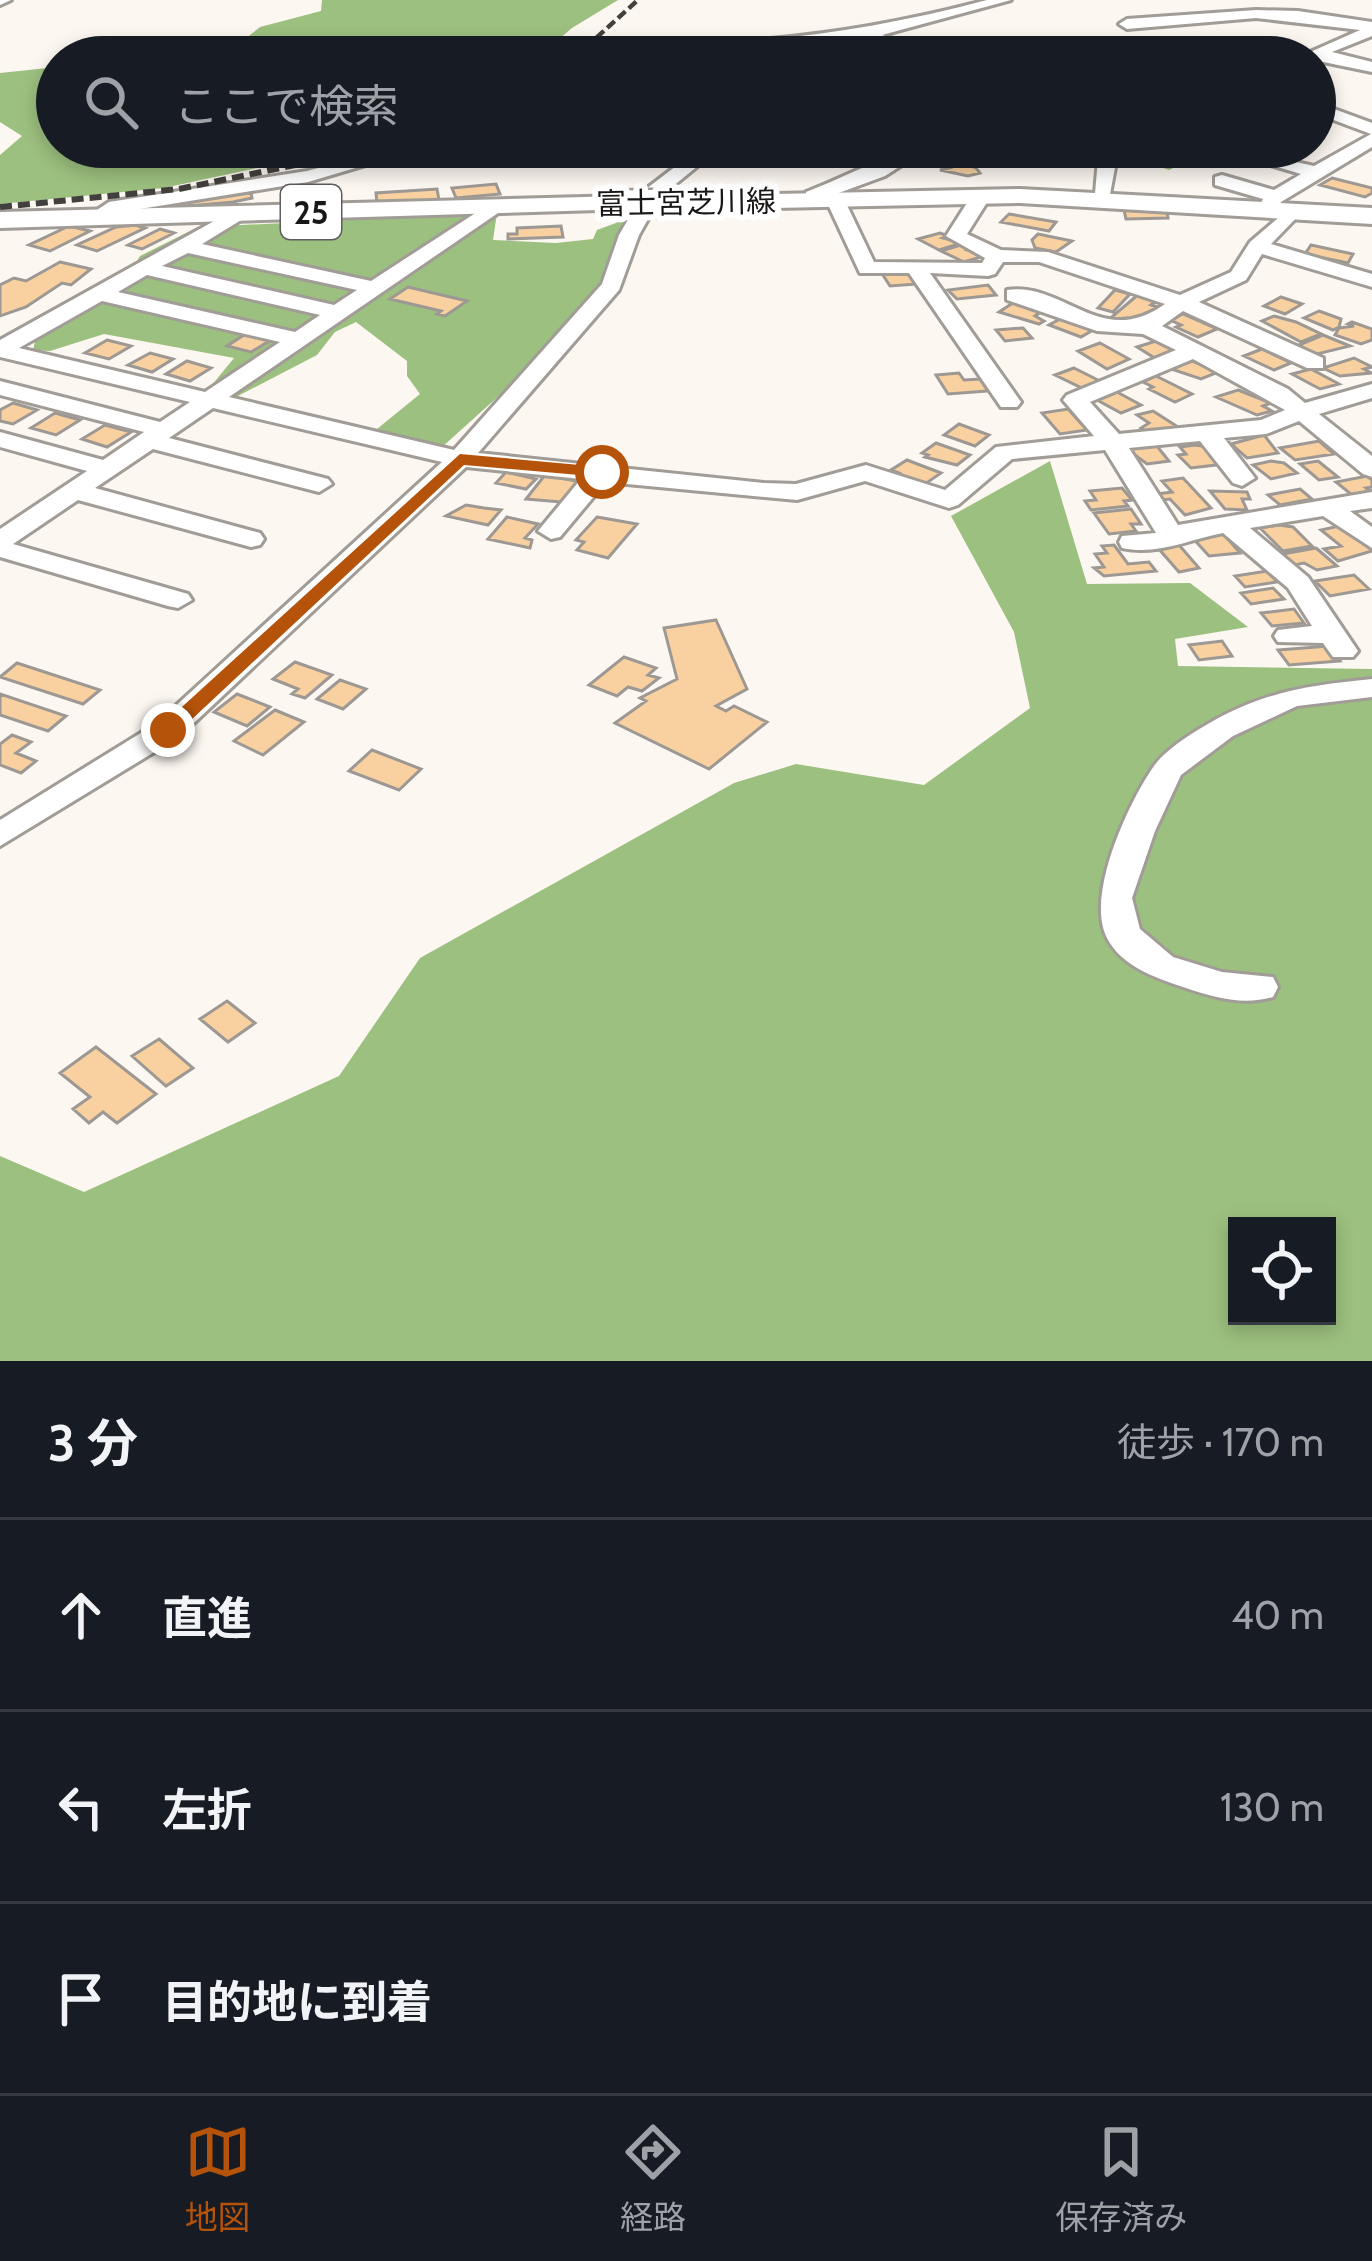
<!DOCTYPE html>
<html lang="ja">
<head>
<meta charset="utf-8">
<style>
  body { margin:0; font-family:Cabin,"Noto Sans JP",sans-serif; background:#20242c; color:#f1f3f6 }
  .controls { position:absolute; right:36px; bottom:36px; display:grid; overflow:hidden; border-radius:0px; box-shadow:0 6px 18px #0003 }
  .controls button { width:108px; height:108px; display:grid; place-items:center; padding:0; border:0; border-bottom:3px solid #363941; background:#171b24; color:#f1f3f6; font:60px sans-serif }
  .stop { position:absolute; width:36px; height:36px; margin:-27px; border:9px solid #b45309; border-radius:50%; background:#fff }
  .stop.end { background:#b45309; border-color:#fff; box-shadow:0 3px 12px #0008 }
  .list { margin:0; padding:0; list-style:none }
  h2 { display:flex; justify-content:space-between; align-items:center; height:156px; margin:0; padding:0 48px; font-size:51px }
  h2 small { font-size:39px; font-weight:400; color:#9ea1a6 }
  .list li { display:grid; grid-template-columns:78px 1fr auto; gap:36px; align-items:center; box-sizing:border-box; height:192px; padding:0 48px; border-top:3px solid #363941 }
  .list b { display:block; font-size:45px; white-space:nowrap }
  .list em { font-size:39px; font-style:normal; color:#9ea1a6 }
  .icon { flex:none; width:66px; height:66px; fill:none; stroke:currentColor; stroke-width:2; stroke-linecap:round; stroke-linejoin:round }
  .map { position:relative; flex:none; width:1372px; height:1361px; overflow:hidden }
  .search { position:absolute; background:#171b24; box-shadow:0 6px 18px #0003; left:36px; right:36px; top:36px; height:132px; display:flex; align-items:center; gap:30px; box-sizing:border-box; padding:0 42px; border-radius:66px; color:#9ea1a6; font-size:45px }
  .sheet { height:732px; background:#171b24 }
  nav { display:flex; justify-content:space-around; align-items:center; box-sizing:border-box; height:168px; border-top:3px solid #363941; background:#171b24; font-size:33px; color:#9ea1a6 }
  nav a { display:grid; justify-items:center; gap:6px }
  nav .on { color:#b45309 }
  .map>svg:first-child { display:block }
  .forest { fill:#9cc07f; fill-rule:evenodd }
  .building { fill:#f9d1a1; stroke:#9d9893; stroke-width:3 }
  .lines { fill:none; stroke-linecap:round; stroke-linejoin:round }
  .minor-casing { stroke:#a19c96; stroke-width:6 }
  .major-casing { stroke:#a19c96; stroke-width:6 }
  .minor { fill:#fff; fill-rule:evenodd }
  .major { fill:#fff; fill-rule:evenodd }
  .rail-far1 { stroke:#42403d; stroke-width:4.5; stroke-dasharray:10 4.5; stroke-linecap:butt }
  .rail { stroke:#42403d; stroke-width:6; stroke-dasharray:12 6; stroke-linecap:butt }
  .major-bridge-casing { stroke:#a19c96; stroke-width:32; stroke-linecap:butt }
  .major-bridge { stroke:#fff; stroke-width:27 }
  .route { fill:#b45309 }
  .labels { text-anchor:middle; stroke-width:12; stroke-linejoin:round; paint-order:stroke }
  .far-street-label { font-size:30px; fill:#1a1816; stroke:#fff }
  .shield { fill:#fff; stroke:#5f5d5c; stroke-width:3 }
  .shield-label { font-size:33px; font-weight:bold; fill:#1a1816 }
</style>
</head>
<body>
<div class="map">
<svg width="1372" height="1361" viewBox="0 0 1372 1361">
  <rect width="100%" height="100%" fill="#fdf7f1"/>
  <path class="forest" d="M322 0H618L572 28 538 57H153L240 43 260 27 321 11Z
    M57 67V147H355L164 188 0 204V155L22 136 0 122V73Z
    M1079 147H1213V149L1169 170 1129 156Z
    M497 213 493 240 556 243 593 239 597 230 624 220 628 255 532 366 441 448 402 446 377 429 420 394 407 376V361L356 322 335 332 317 355 234 398 207 391 234 358 104 334 50 351 33 350 38 329 122 286 140 256 198 227Z
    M1050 461 1087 584 1190 583 1248 627 1175 639 1178 666 1372 669V1361H0V1156L84 1192 339 1076 420 958 734 783 796 764 924 785 1030 708 1014 632 951 516ZM1237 1226H1327V1316H1237Z"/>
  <path class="building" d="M1193 39 1242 53 1219 57 1180 42Z
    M440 147H555L559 152 444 164Z
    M585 149H593L602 162 569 165 552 157Z
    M952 158 976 168 980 173 968 176 940 170 950 168 942 161Z
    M1332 178 1372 188V193L1365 197 1320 185Z
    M496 184 500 194 456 198 452 188Z
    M437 189 439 200 377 204 376 193Z
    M251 193 252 198 233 202 189 206V199Z
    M1124 210 1167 212 1168 218 1126 219Z
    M1009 214 1056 222 1049 231 1001 222Z
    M135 225 145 228 97 251 77 245 116 227Z
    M69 226 90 231 50 251 29 245Z
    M561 226 563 237 508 239V234H517V228Z
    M160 229 174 233 142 249 128 245Z
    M940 233 948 236 943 238 962 243 939 250 918 239Z
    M1038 234 1072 241 1056 252 1035 248 1032 240Z
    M967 243 975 247 968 250 988 255 964 262 941 251Z
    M1311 245 1353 254 1348 263 1305 254Z
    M60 262 91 269 71 285 62 283 26 307 0 316V285L14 278 26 281Z
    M907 270 917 284 890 286 881 272Z
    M988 285 996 295 957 299 948 290Z
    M408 287 467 301 445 316 437 314 441 311 390 299Z
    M1115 290 1130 294 1113 312 1098 308Z
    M1140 293 1160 298 1151 305 1161 308 1151 317 1107 321Z
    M1281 297 1302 304 1285 314 1264 306Z
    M1016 301 1044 310 1035 316 1044 321 1039 324 999 312Z
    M1319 311 1341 319 1339 327 1333 330 1304 318Z
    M1183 314 1217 329 1198 337 1176 327 1181 325 1170 320Z
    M1274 316 1296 322 1321 334 1301 342 1262 321Z
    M1062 318 1093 330 1081 337 1049 325Z
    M1352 322 1372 329V340L1361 344 1335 335 1339 328 1354 326 1348 324Z
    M1023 328 1032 338 1005 341 996 330Z
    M247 333 271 340 251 352 227 346Z
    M1323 335 1350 346 1313 355 1299 345Z
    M107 340 131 346 109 359 85 353Z
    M1159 340 1181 352 1158 360 1137 347Z
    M1100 343 1129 359 1107 369 1078 351Z
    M1262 349 1291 363 1274 370 1244 356Z
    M150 353 173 359 152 372 128 365Z
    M1354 358 1372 367 1364 369 1371 373 1340 376 1323 368Z
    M187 361 211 368 190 381 166 374Z
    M1192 361 1208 368 1221 371 1201 379 1171 369Z
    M1074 368 1102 382 1084 389 1055 375Z
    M1311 369 1339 384 1320 389 1292 374Z
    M959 373 964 380 980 379 988 391 948 394 936 375Z
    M1156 376 1192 394 1175 402 1149 389 1153 387 1143 382Z
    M1238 390 1271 403 1263 406 1272 411 1257 415 1216 397Z
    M1117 392 1141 405 1121 413 1097 400Z
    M13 403 37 410 13 424 0 421V410Z
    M1068 409 1087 430 1060 434 1042 413Z
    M1153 411 1178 427 1151 435 1141 428 1149 423 1137 415Z
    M55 413 80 420 56 435 31 428Z
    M959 424 989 435 975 446 944 435Z
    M105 425 131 432 107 447 82 439Z
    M1264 435 1278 453 1247 458 1231 444Z
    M1319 441 1334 454 1295 460 1280 448Z
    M936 443 970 455 957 465 925 457 928 455 922 453Z
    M1156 445 1169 461 1147 464 1127 449Z
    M1195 445 1208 447 1224 464 1191 468 1178 455 1186 454 1180 447Z
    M907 460 941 473 925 484 894 477 899 473 891 470Z
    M1271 461 1284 463 1297 473 1271 479 1253 465Z
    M1318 461 1338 477 1319 480 1300 464Z
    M506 472 536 479 526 489 496 483Z
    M545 475 581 482 561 502 526 499Z
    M1367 476 1372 480V487L1366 488 1370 491 1352 495 1336 482Z
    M1183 478 1211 508 1185 515 1170 499 1162 500 1156 494 1172 492 1162 481Z
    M1122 488 1132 500 1124 501 1128 506 1091 510 1085 501 1096 500 1090 491Z
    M1300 489 1312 499 1280 505 1268 495Z
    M1210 491 1247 492 1250 499H1242L1247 510 1225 509Z
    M466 505 484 508 501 510 488 525 446 516Z
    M1131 509 1141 524H1131L1136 531 1109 534 1094 513Z
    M507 517 538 524 525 538 532 540 530 548 488 539Z
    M597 517 637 524 608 558 577 550 584 542 576 540Z
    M1279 525 1293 527 1312 546 1283 551 1260 528Z
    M1339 526 1372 550V551L1338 561 1324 549 1341 546 1321 530Z
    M1221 531 1240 553 1209 556 1190 535Z
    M1114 545 1128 564 1149 562 1156 571 1104 576 1094 568 1104 567 1095 554 1107 553 1102 546Z
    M1179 545 1199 568 1179 572 1158 548Z
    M1316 548 1337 566 1317 570 1304 563 1289 566 1277 555Z
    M1267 571 1277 582 1245 587 1235 576Z
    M1354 575 1369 589 1330 596 1315 581Z
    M1273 588 1284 599 1251 604 1241 593Z
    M1294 609 1304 623 1272 626 1261 613Z
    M716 620 747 689 716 706 726 711 734 706 767 722 709 769 615 723 646 701 640 698 677 679 664 628Z
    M1222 641 1232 656 1199 660 1189 645Z
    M1329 646 1340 661 1289 665 1278 650Z
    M624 657 656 668 648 675 659 678 642 691 628 687 617 696 589 685Z
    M295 662 332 675 305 698 292 694 298 689 273 679Z
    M17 663 100 690 83 704 0 677Z
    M340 680 366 689 343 709 317 699Z
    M0 694 66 716 48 731 0 715Z
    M237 694 270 707 247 726 214 712Z
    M275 710 304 722 263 755 234 741Z
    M12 735 31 742 16 753 36 761 21 773 0 765V744Z
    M372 750 421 769 399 790 349 771Z
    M227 1001 255 1023 228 1042 200 1019Z
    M159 1039 193 1068 166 1086 132 1056Z
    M96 1047 156 1094 117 1123 103 1112 89 1123 73 1109 90 1097 60 1073Z"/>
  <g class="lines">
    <g class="minor-casing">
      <path id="minor" d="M0 0H11L0 5Z
        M987 0H1011L882 35 954 57H928L864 38 810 48 632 55 550 49 542 44 550 39C706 51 836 40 987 0Z
        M1256 10 1298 11 1372 22V36L1332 52 1372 62V72L1299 57 1360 30 1256 18 1127 29 1119 24 1127 19Z
        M1315 102 1372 123V147L1281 202 1274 215 1267 217 1257 211 1263 199 1215 185V177L1222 175 1274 190 1301 174 1264 163V155L1314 166 1371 134 1315 113Z
        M396 147H426L308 182 115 213 95 224 85 218 109 202 307 171Z
        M701 147H721L661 196 639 235 619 290 478 453 764 483 796 484 866 465 945 490 996 447 1094 436 1063 400 1067 395 1176 350 1143 334 1097 331 1007 300V290C1065 282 1101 350 1165 304L1039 262H1003L995 274 988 276 930 273 1021 402 1017 407H1001L909 273H860L825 198 806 200V192C839 180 900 147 930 147L885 176 836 194 844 199 874 262 982 263 985 258 946 236 974 192 981 190 991 196 967 234 1001 250 1048 252 1180 295 1231 272 1250 242 1291 207 1301 213 1271 244 1372 274V287L1262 254 1246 280 1199 302 1323 358V368H1307L1183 311 1162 326 1288 389 1305 403 1372 384V398L1319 414 1372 456V477L1363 474 1299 421 1266 434 1224 438 1255 478 1242 486 1233 483 1200 441 1129 448 1178 525 1372 492V508L1350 511 1372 527V548L1323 516 1250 528 1308 577 1358 651 1353 657H1333L1323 643 1278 642 1274 636 1278 630 1312 626 1288 588 1223 533C1190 539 1157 556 1122 548L1119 542 1122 536 1156 533 1105 450 1012 459 958 505 949 508 865 481 797 500 606 482 560 537 551 539 538 531 581 479 466 467 179 737 0 846V820L157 723 442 462 213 408 169 438 328 479 332 484 319 492 153 449 95 488 260 533 264 539 260 545 251 547 78 500 13 544 188 594 192 600 178 608 168 606 0 557V529L87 471 0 447V432L103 460 144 432 0 395V381L160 422 190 402 0 357V340L234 210 251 214 202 244 371 281 494 201 504 207 501 211 229 397 454 450 602 284 619 235 646 189ZM188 253 357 290 334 305 162 266ZM147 275 320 315 295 332 118 292ZM102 301 280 342 205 392 19 348ZM1193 359 1285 410 1261 420 1119 434 1090 402Z
        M1117 149 1132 153 1116 162 1108 205H1094L1098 159Z
        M1372 679V697L1297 706 1233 736 1181 775 1155 831 1132 898 1140 929 1173 957 1222 972 1273 977 1278 987 1273 997C1242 1006 1213 997 1183 987 1156 978 1121 966 1107 938 1085 896 1128 803 1154 766 1166 749 1195 731 1213 721 1267 691 1312 685 1372 679Z"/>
    </g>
    <g class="major-casing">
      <path id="major" d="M1020 189 1372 208V224L1020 203 680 210 668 203 680 196Z
        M623 196 632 199 636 204 632 209 0 228V212Z"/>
    </g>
    <use href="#minor" class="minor"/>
    <use href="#major" class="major"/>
    <path class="rail-far1" d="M575 57 638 0
      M290 166 383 147"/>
    <path class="rail" d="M0 207 179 189 305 163"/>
    <g class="major-bridge-casing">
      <path id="major-bridge" d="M623 204 680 203"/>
    </g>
    <use href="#major-bridge" class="major-bridge"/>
  </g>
  <path class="route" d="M460 454 602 467 610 472 602 477 464 465 175 735H161V726Z"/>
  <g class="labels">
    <g class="far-street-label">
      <text transform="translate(686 203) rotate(-1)" y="10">富士宮芝川線</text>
    </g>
    <rect class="shield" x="281" y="185" width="60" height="54" rx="9"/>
    <g class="shield-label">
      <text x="311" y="224">25</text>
    </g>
  </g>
</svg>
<div class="controls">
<button><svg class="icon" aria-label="locate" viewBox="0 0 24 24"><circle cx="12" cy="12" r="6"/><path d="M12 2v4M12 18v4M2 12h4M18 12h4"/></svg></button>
</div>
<div class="stop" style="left:602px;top:472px"></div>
<div class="stop end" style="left:168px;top:730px"></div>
<div class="search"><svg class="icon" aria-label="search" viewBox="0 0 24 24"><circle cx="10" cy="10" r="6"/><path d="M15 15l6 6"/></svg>ここで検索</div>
</div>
<section class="sheet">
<h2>3 分<small>徒歩 · 170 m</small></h2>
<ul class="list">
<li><svg class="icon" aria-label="ahead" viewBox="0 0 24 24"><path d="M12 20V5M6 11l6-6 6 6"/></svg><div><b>直進</b></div><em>40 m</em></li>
<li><svg class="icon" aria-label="left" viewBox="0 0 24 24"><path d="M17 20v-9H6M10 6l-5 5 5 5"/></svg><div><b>左折</b></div><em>130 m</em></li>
<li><svg class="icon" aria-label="arrive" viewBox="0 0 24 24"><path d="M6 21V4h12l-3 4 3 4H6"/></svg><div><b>目的地に到着</b></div></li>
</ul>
</section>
<nav>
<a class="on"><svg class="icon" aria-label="map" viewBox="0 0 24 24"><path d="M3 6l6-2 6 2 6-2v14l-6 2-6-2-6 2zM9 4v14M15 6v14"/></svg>地図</a>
<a><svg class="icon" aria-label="directions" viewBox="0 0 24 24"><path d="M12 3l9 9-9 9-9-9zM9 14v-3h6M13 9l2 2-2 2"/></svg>経路</a>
<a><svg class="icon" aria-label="saved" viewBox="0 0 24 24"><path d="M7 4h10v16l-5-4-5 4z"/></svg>保存済み</a>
</nav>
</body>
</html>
